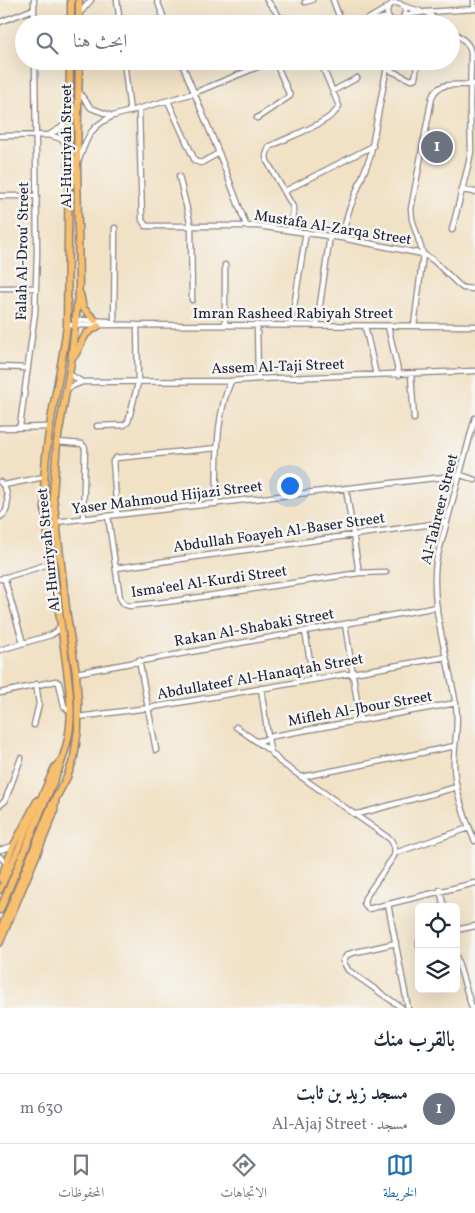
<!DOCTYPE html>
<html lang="ar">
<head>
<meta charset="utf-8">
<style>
  body { margin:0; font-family:Vollkorn,Amiri,serif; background:#f6f6f7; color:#1f2937; direction:rtl }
  .controls { position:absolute; right:15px; bottom:15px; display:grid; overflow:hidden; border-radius:8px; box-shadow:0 5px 20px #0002 }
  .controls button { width:45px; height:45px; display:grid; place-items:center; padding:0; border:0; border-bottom:1px solid #e0e1e3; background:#fff; color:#1f2937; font:25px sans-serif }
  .you { position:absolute; left:289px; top:485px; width:18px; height:18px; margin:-12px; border:4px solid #fff; border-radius:50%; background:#1a73e8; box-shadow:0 0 0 8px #1a73e833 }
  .badge { display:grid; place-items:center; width:32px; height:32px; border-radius:50%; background:#1f6fb2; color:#fff; font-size:16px; font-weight:700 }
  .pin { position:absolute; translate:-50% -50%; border:2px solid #fff; box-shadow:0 1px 5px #0006 }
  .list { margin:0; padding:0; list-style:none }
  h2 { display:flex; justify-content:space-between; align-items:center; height:65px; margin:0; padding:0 20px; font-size:21px }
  h2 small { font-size:16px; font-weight:400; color:#747a83 }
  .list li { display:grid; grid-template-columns:32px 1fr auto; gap:15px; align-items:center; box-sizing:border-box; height:70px; padding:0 20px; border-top:1px solid #e0e1e3 }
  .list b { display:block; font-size:19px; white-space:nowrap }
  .list p { margin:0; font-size:16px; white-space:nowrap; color:#747a83 }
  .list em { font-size:16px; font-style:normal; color:#747a83 }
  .icon { flex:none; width:28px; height:28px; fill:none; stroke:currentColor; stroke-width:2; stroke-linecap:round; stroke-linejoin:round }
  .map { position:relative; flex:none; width:475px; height:1008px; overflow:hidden; direction:ltr }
  .search { position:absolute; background:#fff; box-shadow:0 5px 20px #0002; left:15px; right:15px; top:15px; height:55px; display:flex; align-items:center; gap:12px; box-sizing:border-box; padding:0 18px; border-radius:28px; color:#747a83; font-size:19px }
  .sheet { height:135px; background:#fff }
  nav { display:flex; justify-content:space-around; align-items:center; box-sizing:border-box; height:70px; border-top:1px solid #e0e1e3; background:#fff; font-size:14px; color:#747a83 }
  nav a { display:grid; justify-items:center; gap:2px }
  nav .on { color:#1f6fb2 }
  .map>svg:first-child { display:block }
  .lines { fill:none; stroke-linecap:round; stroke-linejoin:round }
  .minor-casing { stroke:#8a8280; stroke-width:7 }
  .major-casing { stroke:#8a8280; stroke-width:8 }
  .highway-casing { stroke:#8a8280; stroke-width:9 }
  .minor { stroke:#fff; stroke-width:4.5 }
  .major { stroke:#f8bf6c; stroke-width:5 }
  .highway { stroke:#f8bf6c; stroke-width:6 }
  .labels { text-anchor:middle; stroke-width:5; stroke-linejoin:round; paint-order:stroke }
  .street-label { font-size:15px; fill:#22223b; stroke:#f6f6f2 }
</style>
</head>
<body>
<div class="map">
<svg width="475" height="1008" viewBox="0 0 475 1008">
  <rect width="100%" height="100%" fill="#f6f6f2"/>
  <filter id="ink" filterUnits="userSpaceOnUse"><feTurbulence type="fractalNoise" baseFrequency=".02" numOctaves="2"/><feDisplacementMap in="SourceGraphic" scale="10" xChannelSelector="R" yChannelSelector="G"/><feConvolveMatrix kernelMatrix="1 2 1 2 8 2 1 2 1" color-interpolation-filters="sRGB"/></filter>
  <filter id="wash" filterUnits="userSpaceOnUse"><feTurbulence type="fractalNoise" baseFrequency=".0096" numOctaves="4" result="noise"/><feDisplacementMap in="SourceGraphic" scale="20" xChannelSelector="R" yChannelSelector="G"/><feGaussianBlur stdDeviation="1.12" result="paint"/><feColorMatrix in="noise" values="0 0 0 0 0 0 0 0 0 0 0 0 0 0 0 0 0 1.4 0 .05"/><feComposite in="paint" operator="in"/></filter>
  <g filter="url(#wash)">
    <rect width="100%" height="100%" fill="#f1e1c5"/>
  </g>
  <g filter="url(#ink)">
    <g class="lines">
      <g class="minor-casing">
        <path id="minor" d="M34 0V24
          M117 0 120 24
          M157 0 166 24
          M267 0 285 24
          M333 0 342 24
          M305 2 312 0
          M387 12a9 9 0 1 1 18 0a9 9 0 1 1-18 0Z
          M403 6 420 11
          M474 9V0
          M426 12 441 24
          M79 14 91 0
          M404 15 426 12 475 9
          M0 22 34 9
          M366 22 388 17
          M360 24 387 8
          M451 31C460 37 470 42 471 54L470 104 471 151 469 162 452 230
          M124 61 130 112
          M181 61 219 153 246 225
          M387 69 411 80 415 78 418 61
          M333 91 357 78
          M79 92 91 108 112 116
          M168 101 195 161 201 163 219 153
          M139 110 142 220 146 226H258L342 238 423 254 433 260 459 285 463 288 475 289
          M257 118 290 96 275 61
          M49 135 62 127 69 116
          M0 136 49 135 62 139 68 147
          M78 162C87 138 89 127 113 116L194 93 272 61
          M179 176 191 226 192 300
          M462 190 475 192
          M285 191 373 146
          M0 196H37
          M290 229 293 213V207L267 161 266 156 269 147C285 138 334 122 339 106L320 61
          M342 238 348 213 370 157 388 61
          M225 265V325
          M0 288H35
          M74 320 108 321 112 324
          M114 324 115 228
          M67 325C91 326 114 324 137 325L475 326
          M257 325 258 379
          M291 325 306 232
          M317 325 330 236
          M365 326 376 375
          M388 326 399 375
          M414 326 423 254 412 219 411 209 432 97C439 79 459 87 475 84
          M0 367 28 368
          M69 374 82 382
          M411 374 414 419
          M66 389 82 382 231 381 258 379 475 371
          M475 418 436 562C430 611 449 658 456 706 459 726 454 744 454 764 454 787 465 820 475 841
          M20 426 35 313 37 253 35 61
          M97 426 124 425 128 422 138 383 137 325
          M0 428 50 427
          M57 442 82 444 85 448 83 519
          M0 482C9 489 11 512 0 517
          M4 485 44 477
          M346 488 359 573
          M216 504C218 463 214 420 231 381
          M117 514 113 461 116 458 217 448
          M108 516 120 598 124 604 129 606 174 601 359 573 386 572
          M55 522 461 475 475 480
          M116 568 447 522
          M4 577 23 643
          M0 579 52 563
          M345 624 360 720
          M305 631 313 679
          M0 650 51 635 57 631 61 624
          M139 660 156 750
          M76 673 437 607
          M261 688 270 751 280 762 390 839C394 844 396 849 394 856L365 898 364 903 368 909 475 883
          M0 693 56 681 59 683 64 706 71 713
          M78 717 148 708 446 657
          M34 725 39 704 36 684
          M236 727 270 751
          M258 741 264 740 268 737 456 703
          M302 777 455 746
          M0 805 5 801 21 758
          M355 814 362 813 457 787
          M0 850 13 846
          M395 853 469 828
          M0 857 7 863
          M440 890 444 907
          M388 904 408 1008
          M456 930 475 926
          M419 942V946
          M396 943 352 953 347 955 343 961 348 970 402 1008
          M456 956 472 1008"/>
      </g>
      <g class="major-casing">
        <path id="major" d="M0 879 13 846 37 800
          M0 890 54 768 62 759
          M0 943 54 814 56 798"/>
      </g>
      <g class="highway-casing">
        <path id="highway" d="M71 24V0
          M79 24V0
          M80 294 83 308 95 320
          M75 355 86 334 98 326
          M0 910C14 876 28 842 42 808 53 782 67 755 70 726 72 703 68 678 65 655 59 606 50 557 45 509 40 447 60 386 67 325L70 61
          M0 932 52 805 67 777 74 758 78 729V702L76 673 67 616 53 495 57 442 71 363 79 286 77 163 79 61"/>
      </g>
      <use href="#minor" class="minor"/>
      <use href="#major" class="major"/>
      <use href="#highway" class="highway"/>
    </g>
  </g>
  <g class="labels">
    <g class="street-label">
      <text transform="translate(66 146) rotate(-90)" y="5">Al-Hurriyah Street</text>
      <text transform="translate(333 227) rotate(9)" y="5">Mustafa Al-Zarqa Street</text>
      <text transform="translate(22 251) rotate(-89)" y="5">Falah Al-Drou‘ Street</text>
      <text x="293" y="318">Imran Rasheed Rabiyah Street</text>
      <text transform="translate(278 366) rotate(-2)" y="5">Assem Al-Taji Street</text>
      <text transform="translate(167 497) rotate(-7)" y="5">Yaser Mahmoud Hijazi Street</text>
      <text transform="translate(439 509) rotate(-76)" y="5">Al-Tahreer Street</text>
      <text transform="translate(279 532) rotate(-8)" y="5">Abdullah Foayeh Al-Baser Street</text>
      <text transform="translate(48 550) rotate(-96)" y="5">Al-Hurriyah Street</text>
      <text transform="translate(209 581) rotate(-8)" y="5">Isma‘eel Al-Kurdi Street</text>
      <text transform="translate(254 627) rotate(-10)" y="5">Rakan Al-Shabaki Street</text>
      <text transform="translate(260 676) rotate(-10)" y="5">Abdullateef Al-Hanaqtah Street</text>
      <text transform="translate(360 708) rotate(-10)" y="5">Mifleh Al-Jbour Street</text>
    </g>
  </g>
</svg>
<div class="controls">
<button><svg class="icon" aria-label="locate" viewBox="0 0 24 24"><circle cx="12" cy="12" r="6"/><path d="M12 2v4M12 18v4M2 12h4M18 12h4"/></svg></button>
<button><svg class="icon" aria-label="layers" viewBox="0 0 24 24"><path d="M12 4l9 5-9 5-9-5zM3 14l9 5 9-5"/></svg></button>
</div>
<div class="you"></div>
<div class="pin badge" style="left:437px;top:147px;background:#6b7280">1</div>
<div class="search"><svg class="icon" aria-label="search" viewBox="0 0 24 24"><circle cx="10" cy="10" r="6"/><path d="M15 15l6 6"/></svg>ابحث هنا</div>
</div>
<section class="sheet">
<h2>بالقرب منك<small></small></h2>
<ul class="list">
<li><span class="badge" style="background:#6b7280">1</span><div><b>مسجد زيد بن ثابت</b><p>مسجد · Al-Ajaj Street</p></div><em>630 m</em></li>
</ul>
</section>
<nav>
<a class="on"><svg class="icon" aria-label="map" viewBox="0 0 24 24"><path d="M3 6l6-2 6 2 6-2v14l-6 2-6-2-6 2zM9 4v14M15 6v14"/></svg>الخريطة</a>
<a><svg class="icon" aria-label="directions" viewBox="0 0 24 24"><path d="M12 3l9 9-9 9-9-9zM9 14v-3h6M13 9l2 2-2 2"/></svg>الاتجاهات</a>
<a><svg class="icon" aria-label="saved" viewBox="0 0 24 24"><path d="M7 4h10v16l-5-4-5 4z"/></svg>المحفوظات</a>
</nav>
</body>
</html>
